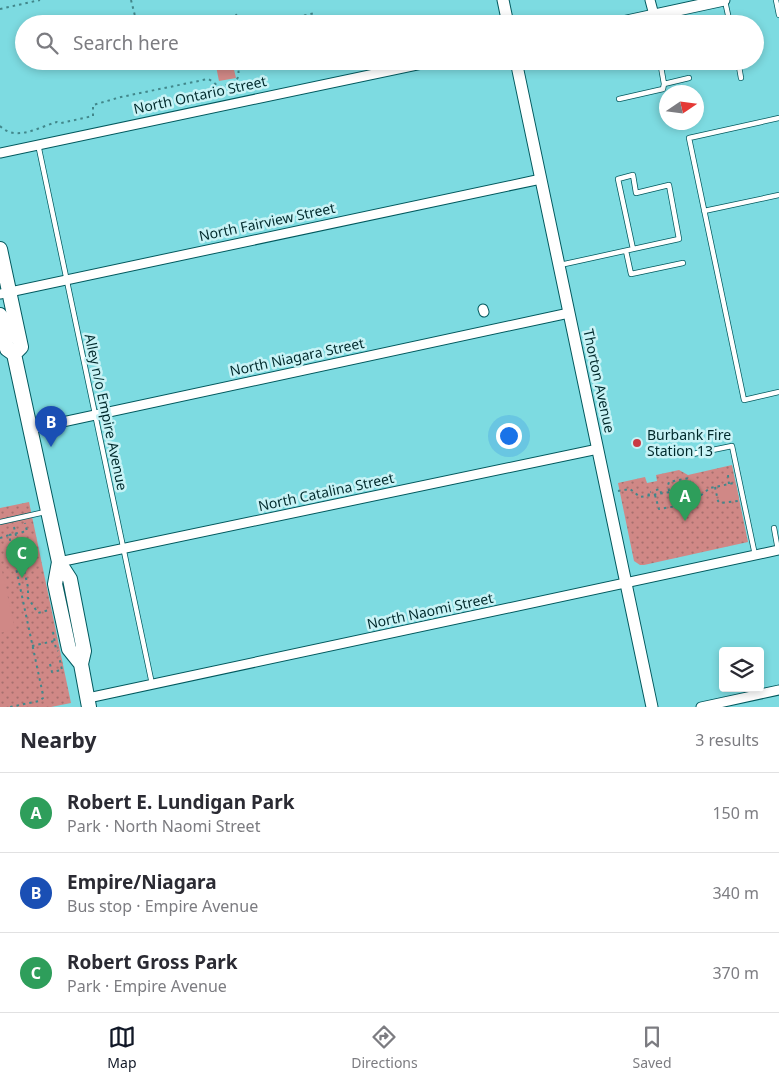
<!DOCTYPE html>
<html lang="en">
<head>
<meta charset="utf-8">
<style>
  body { margin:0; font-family:"Noto Sans",sans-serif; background:#f2f2f3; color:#2b2b33 }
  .controls { position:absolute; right:15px; bottom:15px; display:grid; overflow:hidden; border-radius:5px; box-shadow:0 2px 8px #0003 }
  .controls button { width:45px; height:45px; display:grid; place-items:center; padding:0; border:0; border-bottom:1px solid #e1e1e2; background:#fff; color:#2b2b33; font:25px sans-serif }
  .compass { position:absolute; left:659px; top:85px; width:45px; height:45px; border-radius:50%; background:#fff; box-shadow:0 2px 8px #0003; rotate:77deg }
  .you { position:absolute; left:508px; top:435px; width:18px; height:18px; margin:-12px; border:4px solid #fff; border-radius:50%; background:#1a73e8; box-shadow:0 0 0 8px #1a73e833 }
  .badge { display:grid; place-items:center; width:32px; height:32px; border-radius:50%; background:#111827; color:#fff; font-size:16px; font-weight:700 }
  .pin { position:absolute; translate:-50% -41px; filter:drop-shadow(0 1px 2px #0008) }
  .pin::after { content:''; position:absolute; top:26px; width:18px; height:15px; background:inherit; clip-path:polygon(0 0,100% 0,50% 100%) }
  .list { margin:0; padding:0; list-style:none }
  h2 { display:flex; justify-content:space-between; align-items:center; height:65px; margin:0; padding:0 20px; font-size:21px }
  h2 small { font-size:16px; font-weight:400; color:#7c7c81 }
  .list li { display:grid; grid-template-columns:32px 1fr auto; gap:15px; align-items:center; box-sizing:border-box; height:80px; padding:0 20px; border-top:1px solid #e1e1e2 }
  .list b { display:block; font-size:19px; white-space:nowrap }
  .list p { margin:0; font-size:16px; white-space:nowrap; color:#7c7c81 }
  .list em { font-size:16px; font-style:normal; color:#7c7c81 }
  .icon { flex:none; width:28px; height:28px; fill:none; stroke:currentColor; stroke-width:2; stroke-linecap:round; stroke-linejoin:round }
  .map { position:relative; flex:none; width:779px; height:707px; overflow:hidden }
  .search { position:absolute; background:#fff; box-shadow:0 2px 8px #0003; left:15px; right:15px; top:15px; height:55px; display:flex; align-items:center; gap:12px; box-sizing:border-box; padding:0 18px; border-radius:28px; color:#7c7c81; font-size:19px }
  .sheet { height:305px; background:#fff }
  nav { display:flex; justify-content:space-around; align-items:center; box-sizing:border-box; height:70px; border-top:1px solid #e1e1e2; background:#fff; font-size:14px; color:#7c7c81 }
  nav a { display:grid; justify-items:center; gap:2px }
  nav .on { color:#111827 }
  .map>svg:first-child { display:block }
  .grass { fill:url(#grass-dots) }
  .pitch { fill:#d08886 }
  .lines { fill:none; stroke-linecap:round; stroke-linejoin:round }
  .service-casing { stroke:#02595e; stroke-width:6 }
  .minor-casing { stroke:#02595e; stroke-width:11 }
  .tertiary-casing { stroke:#02595e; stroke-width:13 }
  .secondary-casing { stroke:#02595e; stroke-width:16 }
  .path { stroke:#42878b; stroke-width:2; stroke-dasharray:2.5 4; stroke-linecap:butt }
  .service { stroke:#fff; stroke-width:4.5 }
  .minor { stroke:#fff; stroke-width:9 }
  .tertiary { stroke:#fff; stroke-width:11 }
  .secondary { stroke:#fff; stroke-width:14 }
  .poi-dot { fill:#ca3a44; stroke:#c8f3f6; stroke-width:2 }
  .labels { text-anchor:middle; stroke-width:5; stroke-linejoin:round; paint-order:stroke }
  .street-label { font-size:14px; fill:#00292b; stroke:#c8f3f6 }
  .poi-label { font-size:14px; fill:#00292b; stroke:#c8f3f6; text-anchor:start }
</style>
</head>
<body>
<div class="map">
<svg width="779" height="707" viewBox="0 0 779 707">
  <defs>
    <pattern id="grass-dots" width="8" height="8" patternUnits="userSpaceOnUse" patternTransform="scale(1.25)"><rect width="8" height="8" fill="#d08886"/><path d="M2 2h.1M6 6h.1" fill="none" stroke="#a66f6e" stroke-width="1.8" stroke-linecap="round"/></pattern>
  </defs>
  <rect width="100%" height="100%" fill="#7ddbe1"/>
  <path class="grass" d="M732 465 748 542 644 565H640L634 561 618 483 645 477 647 483 657 481 656 475 679 470 688 475Z
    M29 502 71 703 51 707H0V508Z"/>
  <path class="pitch" d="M215 61H232L236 78 219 81Z
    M736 484 739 499 720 501 718 488Z
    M0 562 15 629 0 633Z"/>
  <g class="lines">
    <g class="service-casing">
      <path id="service" d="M776 0 779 15
        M725 1 730 24
        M738 61 741 78
        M664 84 689 78
        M619 99 663 89 664 84 660 61
        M779 118 689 138 744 400 779 392
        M38 144 152 684
        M704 211 779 195
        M626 251 631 274 683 263
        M560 265 679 239 669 185 636 193 633 175 618 179 633 249
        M688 455 732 446 755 555
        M0 522 45 512
        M774 528 778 550"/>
    </g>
    <g class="minor-casing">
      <path id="minor" d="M650 0 654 15
        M0 153 436 61
        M0 294 541 179
        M483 309 484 312
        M30 429 569 313
        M59 562 598 449
        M88 698 779 550
        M701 707 779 690"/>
    </g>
    <g class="tertiary-casing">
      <path id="tertiary" d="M503 0 508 24
        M613 24 724 0
        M516 61 652 707"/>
    </g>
    <g class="secondary-casing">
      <path id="secondary" d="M0 249 21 347 14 354
        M0 315 7 349 14 354 59 562 70 579 84 651 81 664
        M59 562 55 584 69 649 81 664 89 707"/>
    </g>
    <path class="path" d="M131 0 137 24
      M0 9 40 0
      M236 14 238 20 245 24
      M176 24C188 19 201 11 211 24
      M256 24 262 22 263 24
      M266 24 315 13
      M302 24 332 17
      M0 126C16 142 39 127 57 122L61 123 93 116V105L121 97 208 79 212 81 219 87C238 82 241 81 237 61
      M729 484 728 476H729
      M715 487 718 501 720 503 738 501
      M656 490 660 489 661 493
      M618 491 630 489 640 497 670 492 672 498 678 499 700 496 710 488 734 483
      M669 491 668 485 669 482 689 478 694 494 693 496
      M655 495 659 509 677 506 678 499
      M649 496 648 492H651
      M14 527 28 587V598L38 613 49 610
      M9 535 27 531 25 523
      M0 538 9 535 43 695V698L39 701 10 707
      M53 632 56 649 58 651
      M32 646 54 641
      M50 664 52 672 62 670 59 656"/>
    <use href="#service" class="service"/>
    <use href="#minor" class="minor"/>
    <use href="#tertiary" class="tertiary"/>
    <use href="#secondary" class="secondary"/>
  </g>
  <circle class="poi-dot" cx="637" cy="443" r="5"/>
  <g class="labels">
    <g class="street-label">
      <text transform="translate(200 95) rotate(-12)" y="5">North Ontario Street</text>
      <text transform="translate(267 222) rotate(-12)" y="5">North Fairview Street</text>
      <text transform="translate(297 357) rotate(-12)" y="5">North Niagara Street</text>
      <text transform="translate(599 381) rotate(78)" y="5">Thorton Avenue</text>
      <text transform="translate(106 412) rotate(78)" y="5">Alley n/o Empire Avenue</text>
      <text transform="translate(326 492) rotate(-12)" y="5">North Catalina Street</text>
      <text transform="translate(430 611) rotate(-12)" y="5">North Naomi Street</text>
    </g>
    <g class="poi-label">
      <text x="647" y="440">Burbank Fire<tspan x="647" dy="16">Station 13</tspan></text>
    </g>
  </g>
</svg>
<div class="controls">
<button><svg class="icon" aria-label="layers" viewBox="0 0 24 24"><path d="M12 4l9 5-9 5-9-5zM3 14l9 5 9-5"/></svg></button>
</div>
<svg class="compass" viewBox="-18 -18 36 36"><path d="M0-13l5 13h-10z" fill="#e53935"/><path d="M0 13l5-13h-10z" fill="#7c7c81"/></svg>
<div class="you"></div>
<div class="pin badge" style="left:685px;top:521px;background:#2e9e5b">A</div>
<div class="pin badge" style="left:51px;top:447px;background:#1a4fb4">B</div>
<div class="pin badge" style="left:22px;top:578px;background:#2e9e5b">C</div>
<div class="search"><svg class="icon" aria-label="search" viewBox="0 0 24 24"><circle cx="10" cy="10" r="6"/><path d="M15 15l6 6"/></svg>Search here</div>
</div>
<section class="sheet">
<h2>Nearby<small>3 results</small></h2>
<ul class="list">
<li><span class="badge" style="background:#2e9e5b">A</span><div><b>Robert E. Lundigan Park</b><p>Park · North Naomi Street</p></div><em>150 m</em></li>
<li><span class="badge" style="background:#1a4fb4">B</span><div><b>Empire/Niagara</b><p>Bus stop · Empire Avenue</p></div><em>340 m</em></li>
<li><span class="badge" style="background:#2e9e5b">C</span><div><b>Robert Gross Park</b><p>Park · Empire Avenue</p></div><em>370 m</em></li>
</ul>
</section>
<nav>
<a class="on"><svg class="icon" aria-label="map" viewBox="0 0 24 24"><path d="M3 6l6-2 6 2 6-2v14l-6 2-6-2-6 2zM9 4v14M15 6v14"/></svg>Map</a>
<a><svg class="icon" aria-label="directions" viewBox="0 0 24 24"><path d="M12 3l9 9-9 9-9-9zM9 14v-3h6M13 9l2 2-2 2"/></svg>Directions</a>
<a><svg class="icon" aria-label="saved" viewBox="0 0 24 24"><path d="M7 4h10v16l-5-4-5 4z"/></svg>Saved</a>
</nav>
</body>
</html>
